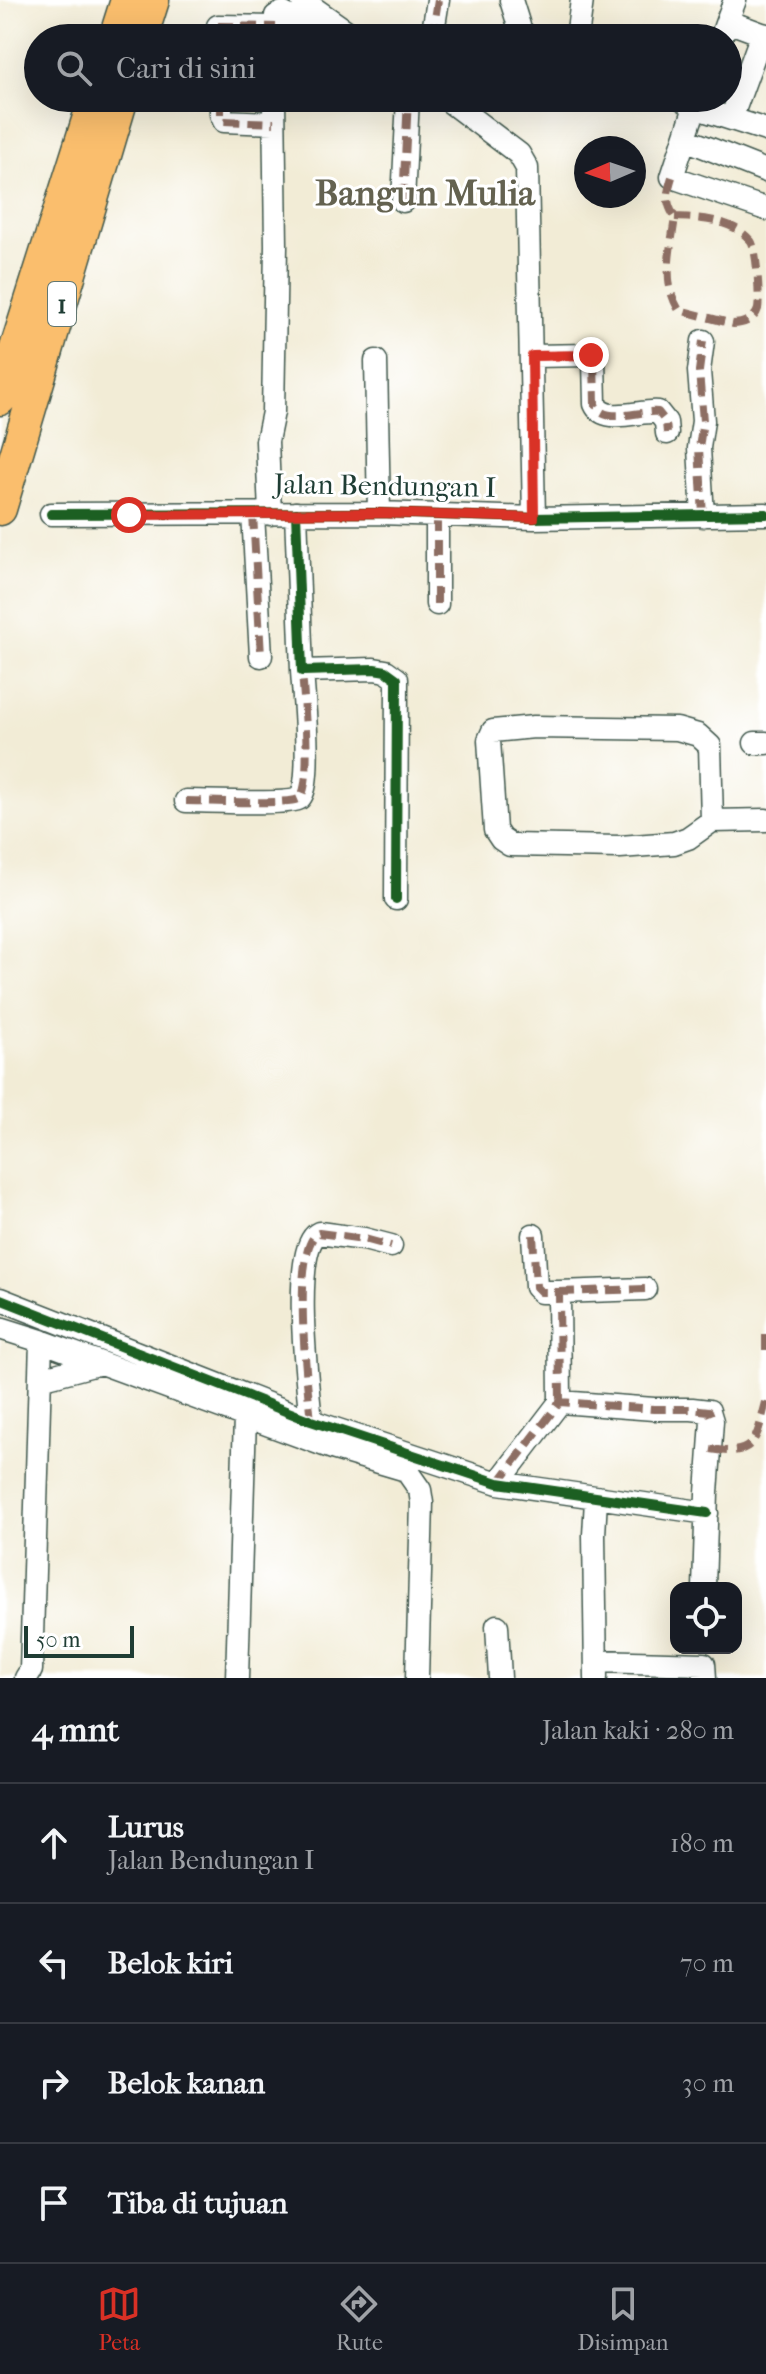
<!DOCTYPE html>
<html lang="id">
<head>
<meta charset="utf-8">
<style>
  body { margin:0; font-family:"IM FELL French Canon",serif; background:#242831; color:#f1f3f6 }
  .controls { position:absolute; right:24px; bottom:24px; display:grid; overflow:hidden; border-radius:16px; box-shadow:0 8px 32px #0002 }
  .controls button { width:72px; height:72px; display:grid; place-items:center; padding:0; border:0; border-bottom:2px solid #363941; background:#171b24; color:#f1f3f6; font:40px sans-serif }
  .compass { position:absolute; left:574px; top:136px; width:72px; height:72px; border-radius:50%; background:#171b24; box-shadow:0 8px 32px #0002; rotate:268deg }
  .scale { position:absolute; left:24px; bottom:20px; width:110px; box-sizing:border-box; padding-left:8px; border:4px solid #1f3d34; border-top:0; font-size:22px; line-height:28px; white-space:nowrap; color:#1f3d34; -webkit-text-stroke:6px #fff; paint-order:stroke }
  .stop { position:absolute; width:24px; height:24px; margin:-18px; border:6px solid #d93025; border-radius:50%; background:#fff }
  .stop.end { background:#d93025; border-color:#fff; box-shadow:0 2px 8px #0008 }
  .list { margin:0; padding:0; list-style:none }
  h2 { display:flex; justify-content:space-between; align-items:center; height:104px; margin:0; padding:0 32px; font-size:34px }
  h2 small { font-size:26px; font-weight:400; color:#9ea1a6 }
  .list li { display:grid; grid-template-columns:52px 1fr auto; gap:24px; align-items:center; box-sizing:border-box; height:120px; padding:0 32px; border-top:2px solid #363941 }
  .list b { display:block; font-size:30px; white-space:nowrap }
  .list p { margin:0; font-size:26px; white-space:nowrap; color:#9ea1a6 }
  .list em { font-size:26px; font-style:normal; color:#9ea1a6 }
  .icon { flex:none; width:44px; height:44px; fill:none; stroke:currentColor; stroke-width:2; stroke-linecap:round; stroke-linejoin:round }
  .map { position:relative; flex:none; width:766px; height:1678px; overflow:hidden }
  .search { position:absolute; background:#171b24; box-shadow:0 8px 32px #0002; left:24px; right:24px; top:24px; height:88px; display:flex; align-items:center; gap:20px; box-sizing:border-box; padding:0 28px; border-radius:44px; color:#9ea1a6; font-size:30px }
  .sheet { height:584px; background:#171b24 }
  nav { display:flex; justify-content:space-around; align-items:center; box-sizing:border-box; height:112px; border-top:2px solid #363941; background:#171b24; font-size:22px; color:#9ea1a6 }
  nav a { display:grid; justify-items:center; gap:4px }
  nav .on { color:#d93025 }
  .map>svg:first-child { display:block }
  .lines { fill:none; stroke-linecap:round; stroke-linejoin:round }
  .minor-casing { stroke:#3f574c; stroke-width:25 }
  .highway-casing { stroke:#3f574c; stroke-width:35 }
  .minor { stroke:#fff; stroke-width:22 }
  .highway { stroke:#fabe6d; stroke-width:32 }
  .quiet { stroke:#8d6e63; stroke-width:8; stroke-dasharray:16 8; stroke-linecap:butt }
  .cycleway-casing { stroke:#fff; stroke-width:15 }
  .cycleway { stroke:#1b5e20; stroke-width:10 }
  .route { stroke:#d93025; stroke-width:10 }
  .labels { text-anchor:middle; stroke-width:6; stroke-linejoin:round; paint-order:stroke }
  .shield { fill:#fff; stroke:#627771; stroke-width:2 }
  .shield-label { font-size:26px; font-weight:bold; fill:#1f3d34 }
  .street-label { font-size:28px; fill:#1f3d34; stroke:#fff }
  .district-label { font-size:36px; font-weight:bold; fill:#646250; stroke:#fff }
</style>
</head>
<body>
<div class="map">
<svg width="766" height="1678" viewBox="0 0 766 1678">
  <rect width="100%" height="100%" fill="#fff"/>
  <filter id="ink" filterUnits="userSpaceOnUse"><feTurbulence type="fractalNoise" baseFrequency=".0125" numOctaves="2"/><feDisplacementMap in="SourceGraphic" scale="16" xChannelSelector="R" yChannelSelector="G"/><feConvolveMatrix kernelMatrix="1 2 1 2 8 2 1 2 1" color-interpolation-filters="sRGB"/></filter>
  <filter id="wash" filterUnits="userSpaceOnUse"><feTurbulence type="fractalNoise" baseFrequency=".006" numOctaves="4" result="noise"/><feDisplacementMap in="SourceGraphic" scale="32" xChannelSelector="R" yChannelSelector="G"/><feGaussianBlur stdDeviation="1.8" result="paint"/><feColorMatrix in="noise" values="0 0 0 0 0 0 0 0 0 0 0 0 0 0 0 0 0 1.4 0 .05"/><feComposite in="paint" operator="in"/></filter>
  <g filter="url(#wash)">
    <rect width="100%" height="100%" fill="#f2ecd6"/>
  </g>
  <g filter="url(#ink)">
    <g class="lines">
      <g class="minor-casing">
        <path id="minor" d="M302 0 356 38
          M511 0 520 29 528 38
          M727 21 735 0
          M218 26 276 27
          M275 38 276 16 282 13 330 38
          M432 38 438 0
          M577 38 582 0
          M721 38 727 21 762 34
          M221 98V114L224 121 274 123
          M445 98 519 154 527 168 534 518
          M681 98 694 107 766 130
          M698 98 672 177 766 209
          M735 108 762 34 766 35
          M685 139 766 171
          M403 201 408 98
          M532 356 591 355 594 360 595 404C604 425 640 410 658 412L666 422 667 433
          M376 361 379 513
          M296 513 302 671 374 669 386 671 397 679 396 899
          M51 514 379 513 534 518 766 514
          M253 514 261 656
          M270 514 267 441 273 412 276 246 274 98
          M703 516 699 448 703 421 699 371 703 341
          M437 604V515
          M755 743H766
          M186 801C206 801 285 805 298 799 314 792 303 691 302 671
          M712 821 710 746 698 735 677 729 534 727 493 731 489 740 495 830 501 839 510 845 620 847 674 843 688 838 712 821 766 820
          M533 1235 536 1287 541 1292H559L560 1402
          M559 1292 645 1289
          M0 1299 311 1421 498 1483 707 1513
          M0 1328 41 1341 335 1449 406 1470 420 1490 422 1503 417 1678
          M40 1379 101 1363
          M311 1421C308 1390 290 1245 319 1233L364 1239 391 1246
          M498 1483 560 1402 654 1409H692L709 1411 712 1421 707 1493 704 1588
          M497 1626 500 1678
          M597 1661 704 1664 705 1678
          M26 1678 31 1670 41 1341
          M237 1678 245 1417
          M596 1678 594 1535 596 1499"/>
      </g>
      <g class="highway-casing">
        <path id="highway" d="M115 38 127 0
          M141 38 153 0
          M0 399 95 98
          M0 509 122 98"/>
      </g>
      <use href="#minor" class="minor"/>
      <use href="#highway" class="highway"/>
      <path class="quiet" d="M218 26 276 27
        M432 38 438 0
        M221 98V114L224 121 274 123
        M672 177C667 193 665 203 675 217 671 249 661 282 679 310L733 324C743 324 755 320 758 309 760 299 757 249 751 241 733 219 700 218 675 217
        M403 201 408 98
        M532 356 591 355 594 360 595 404C604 425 640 410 658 412L666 422 667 433
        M253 514 261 656
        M703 516 699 448 703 421 699 371 703 341
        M437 604V515
        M186 801C206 801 285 805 298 799 314 792 303 691 302 671
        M533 1235 536 1287 541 1292H559L560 1402
        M559 1292 645 1289
        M766 1334V1355
        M311 1421C308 1390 290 1245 319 1233L364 1239 391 1246
        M711 1449C756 1457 756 1440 766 1402
        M498 1483 560 1402 654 1409H692L709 1411 711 1416"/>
      <g class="cycleway-casing">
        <path id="cycleway" d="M296 513 302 671 374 669 386 671 397 679 396 899
          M51 514 379 513 534 518 766 514
          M0 1299 311 1421 498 1483 707 1513"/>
      </g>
      <use href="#cycleway" class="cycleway"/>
    </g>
  </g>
  <g class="lines" filter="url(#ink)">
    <path class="route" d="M129 515 379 513 534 518 532 356 591 355"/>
  </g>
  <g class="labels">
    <rect class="shield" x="48" y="282" width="28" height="44" rx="6"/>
    <g class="shield-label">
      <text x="62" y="313">1</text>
    </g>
    <g class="street-label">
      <text transform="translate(385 485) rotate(1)" y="10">Jalan Bendungan I</text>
    </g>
    <g class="district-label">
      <text x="425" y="205">Bangun Mulia</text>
    </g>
  </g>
</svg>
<div class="controls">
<button><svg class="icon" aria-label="locate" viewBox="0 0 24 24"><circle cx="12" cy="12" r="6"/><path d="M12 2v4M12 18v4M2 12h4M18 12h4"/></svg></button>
</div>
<svg class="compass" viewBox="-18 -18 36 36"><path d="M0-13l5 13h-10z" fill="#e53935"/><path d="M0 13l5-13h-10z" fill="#9ea1a6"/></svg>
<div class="scale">50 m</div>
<div class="stop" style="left:129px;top:515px"></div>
<div class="stop end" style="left:591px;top:355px"></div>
<div class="search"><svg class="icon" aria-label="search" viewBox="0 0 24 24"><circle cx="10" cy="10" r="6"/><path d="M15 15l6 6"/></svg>Cari di sini</div>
</div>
<section class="sheet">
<h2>4 mnt<small>Jalan kaki · 280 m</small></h2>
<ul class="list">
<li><svg class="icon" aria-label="ahead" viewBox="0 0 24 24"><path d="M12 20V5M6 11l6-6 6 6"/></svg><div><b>Lurus</b><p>Jalan Bendungan I</p></div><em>180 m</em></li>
<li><svg class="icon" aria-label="left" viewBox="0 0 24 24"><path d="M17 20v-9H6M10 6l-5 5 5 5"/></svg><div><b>Belok kiri</b></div><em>70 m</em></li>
<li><svg class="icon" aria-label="right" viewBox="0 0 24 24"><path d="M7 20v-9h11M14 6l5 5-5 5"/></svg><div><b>Belok kanan</b></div><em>30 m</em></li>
<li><svg class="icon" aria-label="arrive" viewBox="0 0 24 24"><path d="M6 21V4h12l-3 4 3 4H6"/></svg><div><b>Tiba di tujuan</b></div></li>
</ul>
</section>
<nav>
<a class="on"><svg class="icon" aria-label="map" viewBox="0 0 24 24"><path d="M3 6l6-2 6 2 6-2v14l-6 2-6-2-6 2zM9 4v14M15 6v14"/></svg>Peta</a>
<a><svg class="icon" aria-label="directions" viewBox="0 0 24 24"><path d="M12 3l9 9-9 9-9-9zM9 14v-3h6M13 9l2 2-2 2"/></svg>Rute</a>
<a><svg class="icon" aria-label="saved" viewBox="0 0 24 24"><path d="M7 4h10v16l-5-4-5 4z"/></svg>Disimpan</a>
</nav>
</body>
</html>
